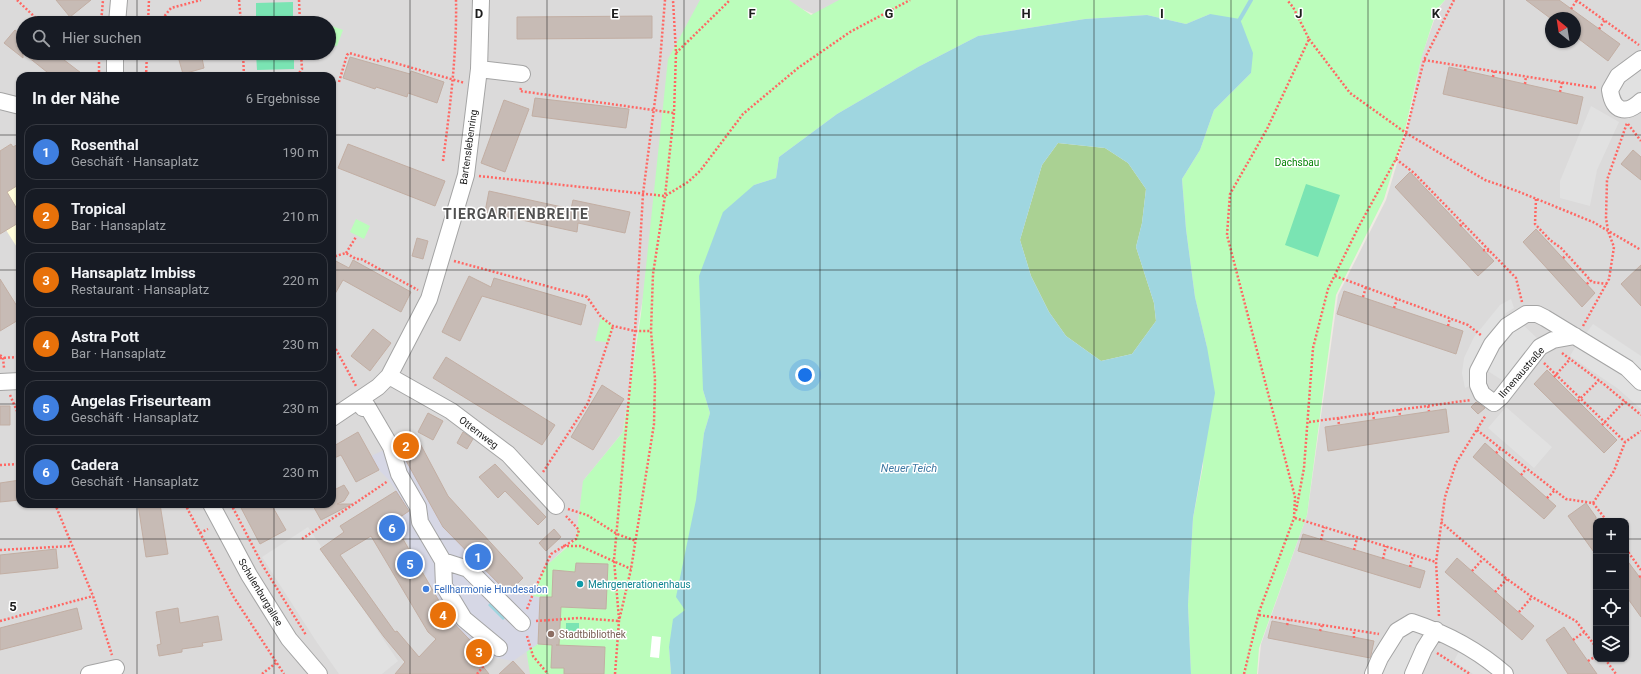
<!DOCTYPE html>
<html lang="de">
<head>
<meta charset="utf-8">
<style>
  body { margin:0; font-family:Roboto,sans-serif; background:#20242c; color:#f1f3f6 }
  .controls { position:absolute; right:12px; bottom:12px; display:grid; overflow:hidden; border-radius:8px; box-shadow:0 1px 3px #0004 }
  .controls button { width:36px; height:36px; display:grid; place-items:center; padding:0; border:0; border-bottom:1px solid #363941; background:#171b24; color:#f1f3f6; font:20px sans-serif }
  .compass { position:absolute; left:1545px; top:12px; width:36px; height:36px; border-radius:50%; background:#171b24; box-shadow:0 1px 3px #0004; rotate:330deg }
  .you { position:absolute; left:805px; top:375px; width:14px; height:14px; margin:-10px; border:3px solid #fff; border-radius:50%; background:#1a73e8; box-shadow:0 0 0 6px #1a73e833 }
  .badge { display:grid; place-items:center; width:26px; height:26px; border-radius:50%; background:#0f766e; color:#fff; font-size:13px; font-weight:700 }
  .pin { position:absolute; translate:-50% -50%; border:2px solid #fff; box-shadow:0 1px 4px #0006 }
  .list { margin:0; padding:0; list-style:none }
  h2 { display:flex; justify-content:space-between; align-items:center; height:52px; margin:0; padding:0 16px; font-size:17px }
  h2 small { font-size:13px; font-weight:400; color:#9ea1a6 }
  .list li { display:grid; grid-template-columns:26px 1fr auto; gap:12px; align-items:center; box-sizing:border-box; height:56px; margin:0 8px 8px; padding:0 8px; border:1px solid #363941; border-radius:12px }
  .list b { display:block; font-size:15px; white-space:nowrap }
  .list p { margin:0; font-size:13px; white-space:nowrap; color:#9ea1a6 }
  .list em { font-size:13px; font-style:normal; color:#9ea1a6 }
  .icon { flex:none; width:22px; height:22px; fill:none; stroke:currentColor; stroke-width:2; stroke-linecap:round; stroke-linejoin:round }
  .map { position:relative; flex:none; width:1641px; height:674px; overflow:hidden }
  .search { position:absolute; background:#171b24; box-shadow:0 1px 3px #0004; left:16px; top:16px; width:320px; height:44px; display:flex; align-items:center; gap:10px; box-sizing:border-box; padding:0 14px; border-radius:22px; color:#9ea1a6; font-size:15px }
  .panel { position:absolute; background:#171b24; box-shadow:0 1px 3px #0004; left:16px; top:72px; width:320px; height:436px; border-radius:12px }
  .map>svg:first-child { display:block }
  .residential { fill:#dbdada; fill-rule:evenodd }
  .education { fill:#fffcdb }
  .forest { fill:#aad193 }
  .park { fill:#bbfdbb }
  .pitch { fill:#7ae4b3 }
  .parking { fill:#e1e1e1 }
  .plaza { fill:#d6d7e5 }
  .water { fill:#9fd6e0; fill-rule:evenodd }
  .pier { fill:#fff }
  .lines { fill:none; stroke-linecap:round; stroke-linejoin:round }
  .stream { stroke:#9fd6e0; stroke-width:4 }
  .building { fill:#c7bbb5; stroke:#c2aea3; fill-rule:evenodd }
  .minor-casing { stroke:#a4a4a4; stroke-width:18 }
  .path { stroke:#ff6763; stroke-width:2.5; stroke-dasharray:2 2; stroke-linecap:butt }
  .minor { stroke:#fff; stroke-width:16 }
  .grid { fill:none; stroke:#1d1d1d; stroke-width:1; stroke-opacity:0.55 }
  .culture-dot { fill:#0f9aa8; stroke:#fff; stroke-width:1.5 }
  .shop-dot { fill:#3f7fe0; stroke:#fff; stroke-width:1.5 }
  .education-dot { fill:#8d6e63; stroke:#fff; stroke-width:1.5 }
  .labels { text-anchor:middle; stroke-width:3; stroke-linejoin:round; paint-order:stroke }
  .street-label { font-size:10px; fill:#1d1d1d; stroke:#fff }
  .park-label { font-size:10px; fill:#048205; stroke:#fff }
  .culture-label { font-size:10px; fill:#0d838f; stroke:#fff; text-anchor:start }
  .shop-label { font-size:10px; fill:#366cbe; stroke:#fff; text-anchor:start }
  .education-label { font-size:10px; fill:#785e54; stroke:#fff; text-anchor:start }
  .water-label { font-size:11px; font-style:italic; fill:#3e78a3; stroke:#fff }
  .district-label { font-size:14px; font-weight:bold; letter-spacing:1px; fill:#505050; stroke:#fff }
  .grid-label { font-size:13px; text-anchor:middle; font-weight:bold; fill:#1d1d1d; stroke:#fff; stroke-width:3; stroke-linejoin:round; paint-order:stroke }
</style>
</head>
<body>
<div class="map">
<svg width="1641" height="674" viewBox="0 0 1641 674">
  <rect width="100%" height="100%" fill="#efeae2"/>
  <path class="residential" d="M0 0H700L640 314 623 432 584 480 576 537 545 568 531 674H0ZM23 23H329V53H23ZM20 76H332V504H20Z
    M788 0H851L825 19 802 9Z
    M1445 0H1641V674H1258L1261 644 1307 515 1338 295 1386 200 1407 130 1421 58 1438 9ZM1551 18H1575V42H1551ZM1596 521H1626V659H1596Z"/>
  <path class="education" d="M20 143V214L2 202 0 151 11 144 13 147Z
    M20 222V252L6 230Z"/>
  <path class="forest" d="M1058 143 1105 148 1128 163 1146 189 1142 223 1136 247 1154 303 1156 321 1132 354 1101 361 1066 336 1049 312 1031 276 1020 240 1042 165Z"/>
  <path class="park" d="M700 0H789L811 15 839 0H1445L1437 9 1421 59 1405 130 1384 199 1336 295 1307 515 1259 648 1257 674H1191L1188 605 1193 518 1203 466 1207 347 1195 297 1186 229 1182 179 1200 150 1214 110 1251 73 1210 14 1186 24 1147 15 1085 19 978 36 918 67 837 114 779 157 776 178 754 185 703 356V390L710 413 704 433 685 610 669 647 671 674H530L522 623 545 567 576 539 583 481 623 432 641 314 668 59Z
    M329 25 343 30 337 46 329 44Z
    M356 219 370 226 364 239 350 232Z
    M601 317 613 326 608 342 595 341Z"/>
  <path class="pitch" d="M293 2V23H256V3Z
    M256 53H294V69L257 70Z
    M1306 184 1340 195 1318 257 1285 245Z
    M566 623H579V636H566Z"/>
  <path class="parking" d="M1641 65V94L1629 103 1619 101 1615 89Z
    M1591 106 1619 122 1597 170 1590 206 1560 198V181Z
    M1511 299 1514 308 1506 313 1482 344 1474 361 1472 375 1474 384 1465 388 1462 373 1464 358 1474 337 1500 305Z
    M1517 319 1538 339 1526 350 1505 382 1483 368Z
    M1593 324 1641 356V376L1585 335Z
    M1577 344 1625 377 1641 391V409L1617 388 1570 356Z
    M1506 407 1552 447 1534 468 1488 428Z
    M308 527 398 661 382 674H339L316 641 262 557Z
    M1406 630 1418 631 1422 640 1408 674H1380L1397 639Z
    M1460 649 1498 674H1473L1454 661Z"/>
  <path class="plaza" d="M397 444 443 527 508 593 540 597 538 644 513 661 484 655 449 618 395 520 409 511 389 480 379 470 371 456Z"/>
  <path class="water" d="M1210 14 1240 19 1253 53 1251 73 1214 110 1200 150 1182 179 1186 229 1195 297 1207 347 1215 393 1193 518 1188 605 1191 674H671L669 647 673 619 685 610 676 597 696 500 704 433 710 413 703 390 699 276 723 212 754 185 776 178 779 157 837 114 918 67 978 36 1085 19 1147 15 1186 24ZM1058 143 1105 148 1128 163 1146 189 1142 223 1136 247 1154 303 1156 321 1132 354 1101 361 1066 336 1049 312 1031 276 1020 240 1042 165Z
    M494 599 509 614 503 620 488 605Z"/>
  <path class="pier" d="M652 636 661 637 659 658 650 657Z"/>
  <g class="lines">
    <path class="stream" d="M1240 19 1251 0"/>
  </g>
  <path class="building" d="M56 0H91L70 17Z
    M1526 0H1559L1620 44 1608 61 1575 36V18H1550Z
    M652 16V38L517 39V17Z
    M15 30 23 36V53H55L85 76H52L23 53V58L4 43Z
    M177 53H201L204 68 183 74Z
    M350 57 410 74 411 71 444 82 437 103 408 93 407 97 376 87 375 89 343 78Z
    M1449 67 1583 97 1577 124 1443 94Z
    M535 98 629 109 626 128 532 116Z
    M504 100 529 109 505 172 481 163Z
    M20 143V184L7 192 20 214V222L0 234V151L11 144 13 147Z
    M348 144 445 181 435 206 338 168Z
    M1633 150 1641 157V180L1621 164Z
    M1410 172 1494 261 1478 276 1395 187Z
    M489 191 571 209 573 200 630 212 625 233 578 223 577 232 485 212Z
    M1536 229 1595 293 1582 307 1523 242Z
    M417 238 428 241 423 259 412 256Z
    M332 259 349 268 353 260 411 292 401 312 343 280 332 299Z
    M1641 265V306L1621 284Z
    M469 276 491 287 494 278 586 305 581 325 482 296 460 341 442 332Z
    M0 279 20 311V319L0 331Z
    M1344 291 1463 331 1456 354 1337 314Z
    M373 329 391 343 370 371 351 356Z
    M446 357 555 425 542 445 433 378Z
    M1547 370 1617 440 1604 453 1534 384Z
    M602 385 624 399 593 450 571 437Z
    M1476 402 1485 408 1478 414 1471 407Z
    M0 406H10V425H0Z
    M1446 409 1449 432 1328 451 1325 427Z
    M428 413 443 421 433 440 418 432Z
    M358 432 379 470 356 482 341 455 332 459V447Z
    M463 432 473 439 467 449 457 443Z
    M415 434 448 496 523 578 508 593 443 527 404 457 399 442Z
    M1485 443 1556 506 1544 519 1473 457Z
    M495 464 546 517 538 525 505 491 498 498 479 477Z
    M20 480V500L0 502V483Z
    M344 485 349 493 344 501 337 504H352L321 520 312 504H332V491Z
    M396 491 409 511 393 522 449 618 484 655 478 660 489 674H395L405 662 384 637 320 549 344 532 340 526ZM371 536 428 632 436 639 419 657 397 631 395 632 340 555Z
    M1586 503 1596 517V555L1568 516Z
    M138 504H160L168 554 146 557Z
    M239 504H271L286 530 260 544Z
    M554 529 561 537 546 551 539 543Z
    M1303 534 1425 571 1420 588 1298 551Z
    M56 549 58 568 0 574V555Z
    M1457 558 1534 626 1522 640 1445 572Z
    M1626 559 1641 579V617L1626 596Z
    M576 563 608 564 606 609 561 607 559 645H556L605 647 604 674H564V668H551L552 645 538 644 540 597H552L553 570 575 572Z
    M77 608 82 629 0 650V628Z
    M178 608 180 623 218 616 222 640 202 643 203 646 182 649V652L159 656 157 645 161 644 156 612Z
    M1272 621 1374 641 1371 655 1370 658 1268 638Z
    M1564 627 1573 640 1597 674H1568L1546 640Z
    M513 661 525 674H499Z"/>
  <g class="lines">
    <g class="minor-casing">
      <path id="minor" d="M117 23 119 0
        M1641 59 1618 76 1610 90C1613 112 1626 115 1641 101
        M479 69 522 74
        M115 76V53
        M0 101 20 106
        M1575 336 1553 340 1540 347 1501 397 1494 403 1482 394 1478 385V371L1492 344 1507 326 1526 314H1537L1545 318 1627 368 1641 382
        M389 376 451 411 508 454 556 506
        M0 382 20 381
        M358 401 363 408 367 406 391 447 399 474 418 507 420 522 443 561 468 569 522 623
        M332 418 378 387 389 376 429 299 466 175 479 69 481 0
        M211 504 249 575 289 639 319 674
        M443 561 444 586 464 619 499 648
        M89 674 116 668
        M1373 674 1380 658 1397 631 1412 622C1445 633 1478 650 1505 674
        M1413 674 1424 649 1436 630"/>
    </g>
    <path class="path" d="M17 0 41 23
      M239 0 241 23
      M299 0 300 23
      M1576 0 1639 45
      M1571 9 1577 0
      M101 23 103 0
      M148 23 149 0
      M165 23 163 18 171 8 201 0
      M1599 29 1605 20
      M1309 39 1350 93 1406 133 1485 180 1517 191 1593 222 1641 250
      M243 53 244 76
      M676 53 730 0
      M1424 60 1597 88
      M1465 71 1466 67
      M99 76V55
      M146 76 147 53
      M297 76 302 69 301 53
      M1493 77 1494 71
      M339 82 347 55 349 53 378 61 381 59 465 83
      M1525 84 1526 76
      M521 88 520 91 674 113
      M1560 92 1562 82
      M1628 124 1641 141
      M1396 159 1414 173 1516 278 1522 302
      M443 161C450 108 457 53 456 0
      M479 176 665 196 688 182 700 171 743 114 798 68 850 32 910 0
      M1536 199 1535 224 1550 240 1561 248 1592 282 1607 284
      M1460 226 1464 223
      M1483 250 1489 251
      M332 253 336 256 346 253 356 259H361L418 290
      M346 253 356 237
      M1563 258 1567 255
      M454 261 587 297 601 317 613 326 635 331H651
      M1335 276 1468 325 1482 336
      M1587 284 1590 280
      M1363 297 1366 287
      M1394 308 1397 299
      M1448 326 1450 318
      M1583 326 1609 279 1614 247 1608 231 1606 218 1607 180 1627 123
      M332 342 356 386
      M1562 353 1605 385 1641 415
      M0 355 3 358 4 368
      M0 358 20 357
      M1544 363 1625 442 1641 431
      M1554 377 1570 359
      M10 395 20 418
      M1578 401 1599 380
      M1428 406 1429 411
      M1399 409 1400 416
      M1373 413 1374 420
      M1338 418 1339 425
      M1309 422 1471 400
      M1602 425 1625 401
      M1477 430 1566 499 1593 503 1607 521
      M1496 453 1500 449
      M0 465 20 464
      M543 472 588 403 613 326
      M1521 475 1526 469
      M1547 498 1554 491
      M1593 503 1614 471 1625 442
      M55 504 93 596 112 655
      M185 504 233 596 284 674
      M231 504 263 566 306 635
      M568 509 587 515 617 534 636 541
      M1296 511 1304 468 1313 348 1328 289 1359 226 1396 159 1406 133 1424 60 1454 0
      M1295 518 1436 562
      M1441 522 1507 579 1532 597 1576 621 1596 647
      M200 533 208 529
      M302 539 388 481
      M1321 540 1324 527
      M563 546H580L631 569
      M1626 549 1641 570
      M0 550 72 546
      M1354 550 1357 538
      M1383 559 1386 546
      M1410 567 1413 555
      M1472 571 1483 559
      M1639 577 1641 576
      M1495 592 1507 579
      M527 609 535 589 551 554 576 539 579 530 566 516
      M1519 612 1532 597
      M1259 615 1379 634
      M1439 616 1436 562 1445 497 1456 463 1486 415
      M619 619 614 560 635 331 643 194 660 61 665 0
      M0 621 93 596
      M536 621 579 618 619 621
      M1287 625 1289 619
      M1320 631 1322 625
      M527 636 533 656 548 674
      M1354 638V630
      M1573 640 1584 632
      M1437 653 1470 674
      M1605 659 1616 674
      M1588 661 1596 656
      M262 674 276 663
      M477 674 490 658
      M615 674 619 621 631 569 654 424 655 379 651 331 653 274 665 196 674 113 676 53 673 0
      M1244 674 1259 612 1294 518 1295 497 1227 235 1230 194 1267 129 1309 39 1293 7 1287 0"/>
    <use href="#minor" class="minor"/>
  </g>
  <path class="grid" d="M137 0V23M274 0V23M410 0V674M547 0V674M684 0V674M820 0V674M957 0V674M1094 0V674M1231 0V674M1368 0V674M1504 0V674M137 53V76M274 53V76M0 135H20M332 135H1641M0 270H20M332 270H1641M0 404H20M332 404H1641M137 504V674M274 504V674M0 539H1596M1626 539H1641"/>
  <circle class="culture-dot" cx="580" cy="584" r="4"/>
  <circle class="shop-dot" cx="426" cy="589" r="4"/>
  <circle class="education-dot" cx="551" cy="634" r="4"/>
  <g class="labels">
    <g class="street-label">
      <text transform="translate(468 147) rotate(-82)" y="4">Bartenslebenring</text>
      <text transform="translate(1521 372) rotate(-49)" y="4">Ilmenaustraße</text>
      <text transform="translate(479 432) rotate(37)" y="4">Otternweg</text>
      <text transform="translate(261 592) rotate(59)" y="4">Schulenburgallee</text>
    </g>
    <g class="park-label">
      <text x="1297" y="166">Dachsbau</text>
    </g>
    <g class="culture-label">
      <text x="588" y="588">Mehrgenerationenhaus</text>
    </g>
    <g class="shop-label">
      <text x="434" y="593">Fellharmonie Hundesalon</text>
    </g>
    <g class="education-label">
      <text x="559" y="638">Stadtbibliothek</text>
    </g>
    <g class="water-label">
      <text x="909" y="472">Neuer Teich</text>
    </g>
    <g class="district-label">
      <text x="516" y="219">TIERGARTENBREITE</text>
    </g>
  </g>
  <g class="grid-label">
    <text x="479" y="18">D</text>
    <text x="615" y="18">E</text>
    <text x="752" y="18">F</text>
    <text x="889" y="18">G</text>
    <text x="1026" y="18">H</text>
    <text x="1162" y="18">I</text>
    <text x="1299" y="18">J</text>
    <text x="1436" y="18">K</text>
    <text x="13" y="611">5</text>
  </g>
</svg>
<div class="controls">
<button>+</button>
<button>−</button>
<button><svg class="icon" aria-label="locate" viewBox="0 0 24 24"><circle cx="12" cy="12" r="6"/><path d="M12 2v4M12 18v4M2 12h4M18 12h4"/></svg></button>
<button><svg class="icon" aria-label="layers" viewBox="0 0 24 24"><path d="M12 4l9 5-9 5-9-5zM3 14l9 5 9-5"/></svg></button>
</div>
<svg class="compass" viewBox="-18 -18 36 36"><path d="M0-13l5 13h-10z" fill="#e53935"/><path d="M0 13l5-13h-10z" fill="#9ea1a6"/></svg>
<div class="you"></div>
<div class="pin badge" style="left:478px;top:557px;background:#3f7fe0">1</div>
<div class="pin badge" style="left:406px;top:446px;background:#e8710a">2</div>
<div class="pin badge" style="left:479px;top:652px;background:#e8710a">3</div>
<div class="pin badge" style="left:443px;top:615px;background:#e8710a">4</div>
<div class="pin badge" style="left:410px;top:564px;background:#3f7fe0">5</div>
<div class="pin badge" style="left:392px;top:528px;background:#3f7fe0">6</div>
<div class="search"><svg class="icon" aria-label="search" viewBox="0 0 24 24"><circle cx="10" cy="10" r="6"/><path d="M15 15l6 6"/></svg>Hier suchen</div>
<section class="panel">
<h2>In der Nähe<small>6 Ergebnisse</small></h2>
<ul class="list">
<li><span class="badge" style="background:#3f7fe0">1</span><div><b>Rosenthal</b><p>Geschäft · Hansaplatz</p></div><em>190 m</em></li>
<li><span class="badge" style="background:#e8710a">2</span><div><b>Tropical</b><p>Bar · Hansaplatz</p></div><em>210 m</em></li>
<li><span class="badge" style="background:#e8710a">3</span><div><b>Hansaplatz Imbiss</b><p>Restaurant · Hansaplatz</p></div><em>220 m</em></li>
<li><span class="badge" style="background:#e8710a">4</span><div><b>Astra Pott</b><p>Bar · Hansaplatz</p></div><em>230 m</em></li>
<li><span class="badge" style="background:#3f7fe0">5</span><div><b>Angelas Friseurteam</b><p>Geschäft · Hansaplatz</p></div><em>230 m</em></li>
<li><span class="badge" style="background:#3f7fe0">6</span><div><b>Cadera</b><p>Geschäft · Hansaplatz</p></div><em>230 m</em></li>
</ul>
</section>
</div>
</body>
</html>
